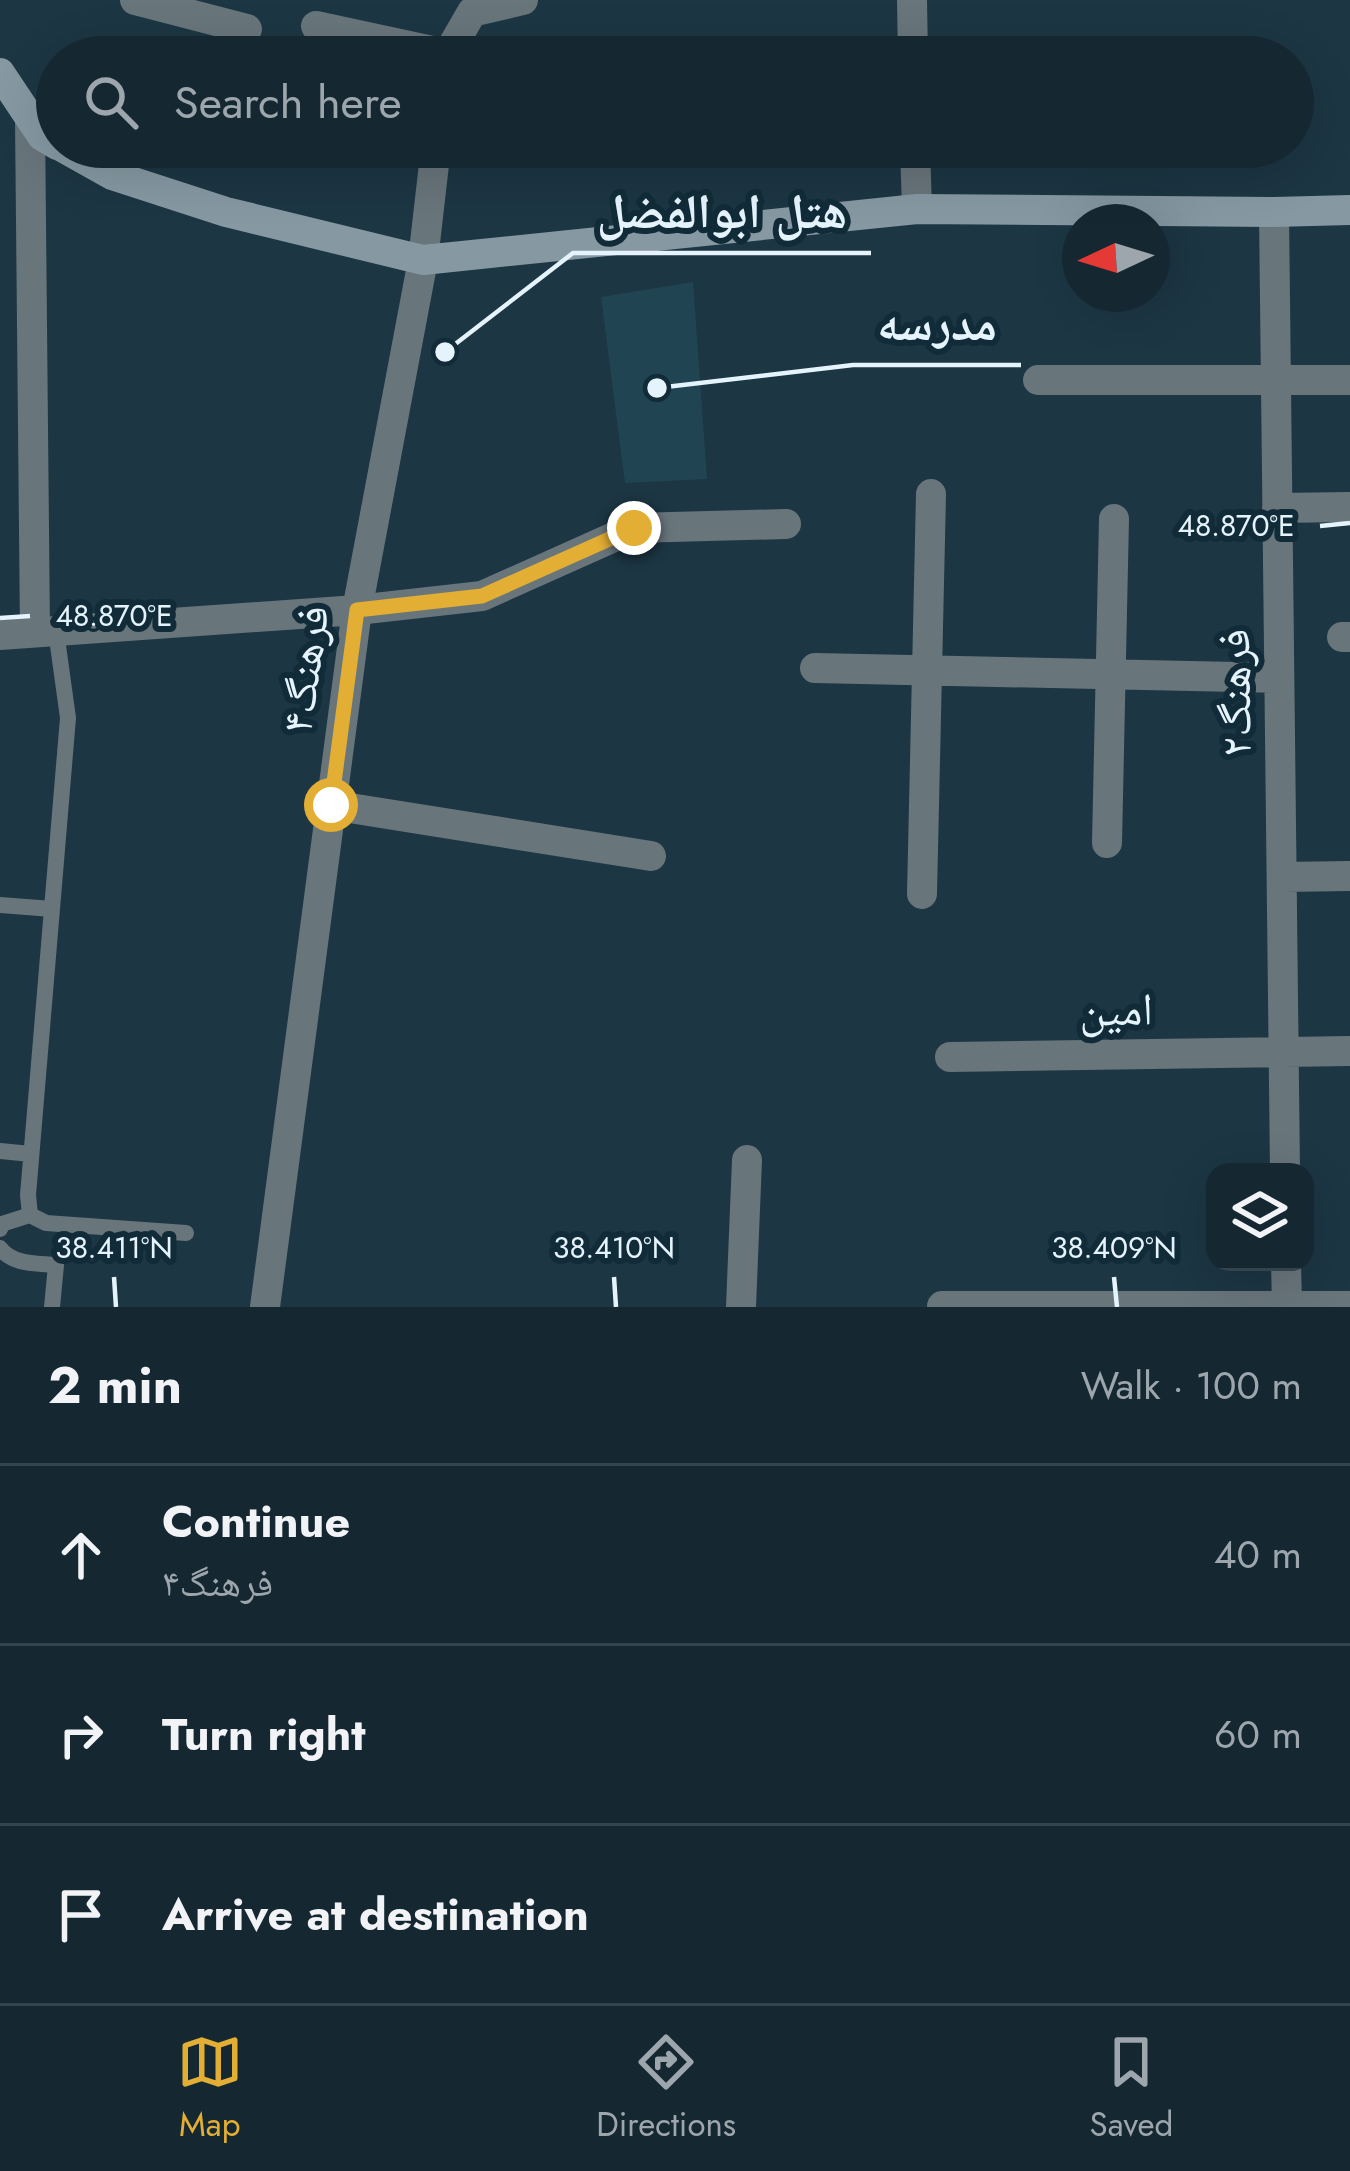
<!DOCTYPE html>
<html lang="en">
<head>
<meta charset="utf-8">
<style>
  body { margin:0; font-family:Jost,"Noto Naskh Arabic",sans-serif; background:#22343e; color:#f1f3f6 }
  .controls { position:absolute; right:36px; bottom:36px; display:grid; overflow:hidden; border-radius:24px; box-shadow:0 12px 48px #0002 }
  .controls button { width:108px; height:108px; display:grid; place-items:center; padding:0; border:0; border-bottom:3px solid #34444d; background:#152832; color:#f1f3f6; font:60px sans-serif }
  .compass { position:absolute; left:1062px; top:204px; width:108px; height:108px; border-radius:50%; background:#152832; box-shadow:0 12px 48px #0002; rotate:266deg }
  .stop { position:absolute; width:36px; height:36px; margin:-27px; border:9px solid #e2ae34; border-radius:50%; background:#fff }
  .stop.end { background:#e2ae34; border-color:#fff; box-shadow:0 3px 12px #0008 }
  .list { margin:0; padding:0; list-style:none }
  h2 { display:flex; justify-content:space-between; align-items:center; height:156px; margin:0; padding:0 48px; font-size:51px }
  h2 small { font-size:39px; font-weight:400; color:#9da6ac }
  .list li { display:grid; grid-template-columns:78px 1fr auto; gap:36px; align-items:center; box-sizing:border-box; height:180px; padding:0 48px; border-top:3px solid #34444d }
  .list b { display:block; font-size:45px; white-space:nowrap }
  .list p { margin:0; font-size:39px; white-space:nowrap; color:#9da6ac }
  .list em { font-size:39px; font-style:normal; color:#9da6ac }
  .icon { flex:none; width:66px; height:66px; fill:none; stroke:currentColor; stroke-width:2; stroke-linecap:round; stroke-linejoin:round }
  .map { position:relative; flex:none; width:1350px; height:1307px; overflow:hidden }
  .search { position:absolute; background:#152832; box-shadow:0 12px 48px #0002; left:36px; right:36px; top:36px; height:132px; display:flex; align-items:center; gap:30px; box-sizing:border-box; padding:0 42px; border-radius:66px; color:#9da6ac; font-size:45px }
  .sheet { height:696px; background:#152832 }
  nav { display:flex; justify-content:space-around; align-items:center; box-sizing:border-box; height:168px; border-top:3px solid #34444d; background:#152832; font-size:33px; color:#9da6ac }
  nav a { display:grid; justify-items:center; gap:6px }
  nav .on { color:#e2ae34 }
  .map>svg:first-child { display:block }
  .built { fill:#214453 }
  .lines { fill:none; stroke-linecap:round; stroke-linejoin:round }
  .lane { stroke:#68757b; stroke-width:16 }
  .street { stroke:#68757b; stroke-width:30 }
  .secondary { stroke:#8699a3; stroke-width:30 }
  .route { stroke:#e2ae34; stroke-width:15 }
  .ticks { fill:none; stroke:#e5f4fc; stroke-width:4.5 }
  .labels { text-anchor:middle; stroke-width:12; stroke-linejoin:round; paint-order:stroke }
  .street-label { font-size:45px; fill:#e5f4fc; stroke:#112c38 }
  .ticks-label { font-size:30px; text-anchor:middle; fill:#e5f4fc; stroke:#112c38; stroke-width:12; stroke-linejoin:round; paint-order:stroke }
  .leader { fill:none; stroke:#e5f4fc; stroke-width:4.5 }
  .callout-dot { fill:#e5f4fc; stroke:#112c38; stroke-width:4.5 }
  .callout-label { font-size:48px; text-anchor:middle; font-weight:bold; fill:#e5f4fc; stroke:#112c38; stroke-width:12; stroke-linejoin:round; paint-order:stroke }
</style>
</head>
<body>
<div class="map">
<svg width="1350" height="1307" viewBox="0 0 1350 1307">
  <rect width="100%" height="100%" fill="#1c3643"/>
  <path class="built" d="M693 282 707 479 625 483 601 297Z"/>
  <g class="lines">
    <path class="lane" d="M56 631 68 718 28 1195 30 1215 46 1223 186 1233
      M0 905 52 909
      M0 1151 31 1154
      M0 1229 2 1224 30 1215
      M0 1248C13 1265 36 1263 56 1265L52 1307"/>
    <path class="street" d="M135 0 247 29
      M912 0 913 57
      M316 26 446 54
      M446 57 472 12 523 0
      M30 119 35 632
      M915 147 917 209
      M1274 212 1285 1172
      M1038 380H1350
      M1277 508 1350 507
      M0 635 357 610 482 596 634 528 786 524
      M1342 637H1350
      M815 668 1279 678
      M331 805 651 856
      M1107 843 1114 519
      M1282 877 1350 876
      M922 894 931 494
      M950 1057 1350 1051
      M1286 1262 1287 1307
      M942 1306H1350
      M265 1307 357 610 423 260 436 147
      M741 1307 747 1160"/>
    <path class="secondary" d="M0 73 42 136 57 145
      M62 147 112 175 226 212 423 260 917 209 1274 212 1350 210"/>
  </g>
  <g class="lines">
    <path class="route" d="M331 805 357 610 482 596 634 528"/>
  </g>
  <path class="ticks" d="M1320 526 1350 523M0 618 30 616M114 1277 116 1307M614 1277 616 1307M1114 1277 1117 1307"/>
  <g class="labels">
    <g class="street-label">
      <text transform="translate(304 669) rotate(-82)" y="16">فرهنگ۴</text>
      <text transform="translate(1234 693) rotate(-91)" y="16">فرهنگ۲</text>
      <text transform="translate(1116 1009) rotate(-1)" y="16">امین</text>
    </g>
  </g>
  <g class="ticks-label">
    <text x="1236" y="536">48.870°E</text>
    <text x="114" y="626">48.870°E</text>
    <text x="114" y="1258">38.411°N</text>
    <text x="614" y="1258">38.410°N</text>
    <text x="1114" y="1258">38.409°N</text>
  </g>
  <path class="leader" d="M445 352L573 253H871M657 388L853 365H1021"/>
  <g class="callout-dot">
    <circle cx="445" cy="352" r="12"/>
    <circle cx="657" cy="388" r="12"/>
  </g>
  <g class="callout-label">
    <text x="722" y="228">هتل ابوالفضل</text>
    <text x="937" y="340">مدرسه</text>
  </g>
</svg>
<div class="controls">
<button><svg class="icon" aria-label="layers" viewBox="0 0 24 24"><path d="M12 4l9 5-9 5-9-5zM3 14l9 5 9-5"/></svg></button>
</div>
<svg class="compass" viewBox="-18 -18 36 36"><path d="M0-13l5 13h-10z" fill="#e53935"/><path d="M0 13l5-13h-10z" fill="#9da6ac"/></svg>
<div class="stop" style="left:331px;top:805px"></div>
<div class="stop end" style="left:634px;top:528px"></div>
<div class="search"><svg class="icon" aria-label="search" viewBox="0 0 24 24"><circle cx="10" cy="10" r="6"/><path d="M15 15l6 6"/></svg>Search here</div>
</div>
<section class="sheet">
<h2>2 min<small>Walk · 100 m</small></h2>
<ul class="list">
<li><svg class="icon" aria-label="ahead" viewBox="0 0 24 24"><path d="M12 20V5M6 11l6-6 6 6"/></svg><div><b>Continue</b><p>فرهنگ۴</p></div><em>40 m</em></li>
<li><svg class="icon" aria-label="right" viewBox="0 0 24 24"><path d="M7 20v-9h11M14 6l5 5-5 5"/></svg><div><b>Turn right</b></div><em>60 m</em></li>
<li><svg class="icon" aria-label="arrive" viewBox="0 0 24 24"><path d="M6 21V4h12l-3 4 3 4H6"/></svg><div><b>Arrive at destination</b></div></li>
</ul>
</section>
<nav>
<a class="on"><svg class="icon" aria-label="map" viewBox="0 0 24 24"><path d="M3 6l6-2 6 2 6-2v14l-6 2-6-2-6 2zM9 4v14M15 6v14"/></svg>Map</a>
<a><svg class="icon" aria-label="directions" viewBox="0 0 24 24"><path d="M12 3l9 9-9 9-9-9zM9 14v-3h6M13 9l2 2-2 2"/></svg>Directions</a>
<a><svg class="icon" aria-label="saved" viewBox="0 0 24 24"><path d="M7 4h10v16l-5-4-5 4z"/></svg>Saved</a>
</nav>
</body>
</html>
